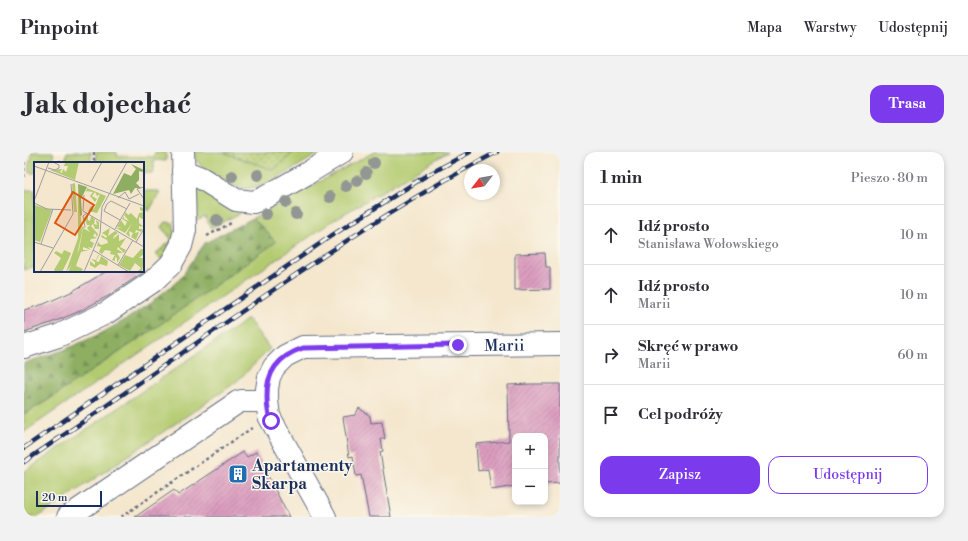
<!DOCTYPE html>
<html lang="pl">
<head>
<meta charset="utf-8">
<style>
  body { margin:0; font-family:"Libre Bodoni",serif; background:#f2f2f3; color:#2b2b33 }
  .controls { position:absolute; right:12px; bottom:12px; display:grid; overflow:hidden; border-radius:8px; box-shadow:0 2px 6px #0003 }
  .controls button { width:36px; height:36px; display:grid; place-items:center; padding:0; border:0; border-bottom:1px solid #e1e1e2; background:#fff; color:#2b2b33; font:20px sans-serif }
  .compass { position:absolute; left:440px; top:12px; width:36px; height:36px; border-radius:50%; background:#fff; box-shadow:0 2px 6px #0003; rotate:239deg }
  .scale { position:absolute; left:12px; bottom:10px; width:66px; box-sizing:border-box; padding-left:4px; border:2px solid #1b2f5e; border-top:0; font-size:11px; line-height:14px; white-space:nowrap; color:#1b2f5e; -webkit-text-stroke:3px #fbf7ec; paint-order:stroke }
  .stop { position:absolute; width:12px; height:12px; margin:-9px; border:3px solid #7c3aed; border-radius:50%; background:#fff }
  .stop.end { background:#7c3aed; border-color:#fff; box-shadow:0 1px 4px #0008 }
  .list { margin:0; padding:0; list-style:none }
  h2 { display:flex; justify-content:space-between; align-items:center; height:52px; margin:0; padding:0 16px; font-size:17px }
  h2 small { font-size:13px; font-weight:400; color:#7c7c81 }
  .list li { display:grid; grid-template-columns:26px 1fr auto; gap:12px; align-items:center; box-sizing:border-box; height:60px; padding:0 16px; border-top:1px solid #e1e1e2 }
  .list b { display:block; font-size:15px; white-space:nowrap }
  .list p { margin:0; font-size:13px; white-space:nowrap; color:#7c7c81 }
  .list em { font-size:13px; font-style:normal; color:#7c7c81 }
  .actions { display:flex; gap:8px; padding:12px 16px }
  .actions a { flex:1; padding:9px 0; border:1px solid #7c3aed; border-radius:12px; text-align:center; font-size:14px; color:#7c3aed }
  .actions .main { background:#7c3aed; color:#fff }
  .icon { flex:none; width:22px; height:22px; fill:none; stroke:currentColor; stroke-width:2; stroke-linecap:round; stroke-linejoin:round }
  .map { position:relative; flex:none; width:536px; height:365px; overflow:hidden; border-radius:12px }
  header { display:flex; align-items:center; gap:24px; box-sizing:border-box; height:56px; padding:0 20px; background:#fff; border-bottom:1px solid #e1e1e2 }
  header strong { font-size:19px }
  nav { display:flex; gap:22px; margin-inline-start:auto; font-size:14px }
  .intro { display:flex; align-items:center; justify-content:space-between; box-sizing:border-box; height:96px; padding:0 24px }
  h1 { margin:0; font-size:28px }
  .button { padding:10px 18px; border-radius:12px; background:#7c3aed; color:#fff; font-size:14px; font-weight:700 }
  main { display:flex; gap:24px; padding:0 24px }
  aside { flex:1; background:#fff; border-radius:12px; box-shadow:0 2px 6px #0003 }
  .map>svg:first-child { display:block }
  .grass { fill:#b3cb70; stroke:#677d67 }
  .forest { fill:url(#forest-firs); stroke:#546f60 }
  .garden { fill:url(#garden-dots); stroke:#677d67 }
  .building { fill:url(#building-hatch) }
  .lines { fill:none; stroke-linecap:round; stroke-linejoin:round }
  .minor-casing { stroke:#676f85; stroke-width:24 }
  .path { stroke:#676f85; stroke-width:2.5; stroke-dasharray:3 3; stroke-linecap:butt }
  .minor { stroke:#fff; stroke-width:22 }
  .rail-casing { stroke:#1b2f5e; stroke-width:4.5 }
  .rail { stroke:#fbf7ec; stroke-width:3; stroke-dasharray:9; stroke-linecap:butt }
  .tree { fill:#929793 }
  .route { stroke:#7c3aed; stroke-width:5 }
  .labels { text-anchor:middle; stroke-width:3; stroke-linejoin:round; paint-order:stroke }
  .street-label { font-size:16px; fill:#1b2f5e; stroke:#fbf7ec }
  .poi-label { font-size:16px; font-weight:bold; fill:#1b2f5e; stroke:#fbf7ec; text-anchor:start }
  .inset-road { fill:none; stroke:#9d9da1; stroke-width:1 }
  .view { fill:#de5710; fill-opacity:0.15; stroke:#de5710; stroke-width:2 }
  .inset-edge { fill:none; stroke:#1b2f5e; stroke-width:2 }
</style>
</head>
<body>
<header>
<strong>Pinpoint</strong>
<nav><a>Mapa</a><a>Warstwy</a><a>Udostępnij</a></nav>
</header>
<div class="intro"><h1>Jak dojechać</h1><a class="button">Trasa</a></div>
<main>
<div class="map">
<svg width="536" height="365" viewBox="0 0 536 365">
  <defs>
    <pattern id="forest-firs" width="22" height="20" patternUnits="userSpaceOnUse"><rect width="22" height="20" fill="#8eaf62"/><path d="M5 1l3.5 6h-7zM16 11l3.5 6h-7z" fill="#738f54"/></pattern>
    <pattern id="garden-dots" width="8" height="8" patternUnits="userSpaceOnUse"><rect width="8" height="8" fill="#b3cb70"/><path d="M2 2h.1M6 6h.1" fill="none" stroke="#91a55f" stroke-width="1.8" stroke-linecap="round"/></pattern>
    <pattern id="building-hatch" width="6" height="6" patternUnits="userSpaceOnUse"><rect width="6" height="6" fill="#db9dbf"/><path d="M-1 1l2-2M0 6l6-6M5 7l2-2" fill="none" stroke="#b1809e"/></pattern>
  </defs>
  <rect width="100%" height="100%" fill="#fbf7ec"/>
  <filter id="ink" filterUnits="userSpaceOnUse"><feTurbulence type="fractalNoise" baseFrequency=".025" numOctaves="2"/><feDisplacementMap in="SourceGraphic" scale="8" xChannelSelector="R" yChannelSelector="G"/><feConvolveMatrix kernelMatrix="1 2 1 2 8 2 1 2 1" color-interpolation-filters="sRGB"/></filter>
  <filter id="wash" filterUnits="userSpaceOnUse"><feTurbulence type="fractalNoise" baseFrequency=".012" numOctaves="4" result="noise"/><feDisplacementMap in="SourceGraphic" scale="16" xChannelSelector="R" yChannelSelector="G"/><feGaussianBlur stdDeviation="0.9" result="paint"/><feColorMatrix in="noise" values="0 0 0 0 0 0 0 0 0 0 0 0 0 0 0 0 0 1.4 0 .05"/><feComposite in="paint" operator="in"/></filter>
  <g filter="url(#wash)">
    <rect width="100%" height="100%" fill="#f4e7ce"/>
    <path class="grass" d="M8 0H29L30 11H11V21H5V10L7 9Z
      M43 0H67V11H41Z
      M72 0H93V4L130 5 131 0H142V9L130 8V18L128 21H119V11H72Z
      M170 0H199L249 18 270 0H297L251 28 240 33 221 37 212 35 180 17 172 8Z
      M350 0H424L313 66 0 280V262L24 248 131 176 252 90 229 66Z
      M176 34 222 58 187 76 181 64 170 69C170 58 167 42 176 34Z
      M0 38H11V114L0 118Z
      M119 39H135V42L125 59 119 52Z
      M224 167 246 197 211 231 14 365H0V320Z"/>
    <path class="forest" d="M229 66 252 90 131 176 24 248 0 262V211L40 198 76 182 103 167 129 149 156 127 181 91Z"/>
    <path class="garden" d="M199 0H270L249 18Z
      M141 70 149 71 152 82 138 107 135 106 131 102 148 88 137 75Z"/>
    <g id="blocks">
      <path class="building" d="M521 101 522 115H526V137L491 138V102Z
        M83 119H121L84 144 56 159 27 171 0 180V158L20 152 47 140Z
        M507 232H536V331L521 332V284H491V334L467 338 464 317 454 319 452 292 485 289 484 233Z
        M335 256 346 264 347 271 358 270 361 287H357L359 299 356 300 367 365H345L337 323 332 324 329 304 325 305 319 265 331 263Z
        M219 300 223 305 232 300 265 365H111L150 338 154 343Z"/>
    </g>
  </g>
  <g filter="url(#ink)">
    <use href="#blocks" fill-opacity="0" stroke="#676f85" stroke-width="1"/>
    <g class="lines">
      <g class="minor-casing">
        <g id="minor">
          <path d="M159 19 177 26 212 48 229 50 238 47 282 22 318 0"/>
          <path d="M0 195 34 184 82 161 128 130 147 112 157 94 161 78 159 0"/>
          <path d="M44 365 214 250 218 249H243"/>
          <path id="s1" d="M301 365 245 264 243 249V237L245 225 250 215 261 204 279 195 536 192"/>
        </g>
      </g>
      <path class="path" d="M70 0V11
        M0 10V25
        M36 11V6
        M183 84 209 70
        M97 365 228 276"/>
      <use href="#minor" class="minor"/>
      <g class="rail-casing">
        <path id="rail" d="M0 296 307 84 400 25 446 0
          M0 310C88 251 174 189 261 130 330 83 399 38 473 0"/>
      </g>
      <use href="#rail" class="rail"/>
    </g>
    <g class="tree">
      <circle cx="350" cy="11" r="6"/>
      <circle cx="342" cy="21" r="6"/>
      <circle cx="234" cy="23" r="6"/>
      <circle cx="208" cy="24" r="6"/>
      <circle cx="333" cy="29" r="6"/>
      <circle cx="322" cy="34" r="6"/>
      <circle cx="306" cy="45" r="6"/>
      <circle cx="262" cy="50" r="6"/>
      <circle cx="242" cy="62" r="6"/>
      <circle cx="272" cy="62" r="6"/>
      <circle cx="193" cy="68" r="6"/>
    </g>
  </g>
  <g class="lines" filter="url(#ink)">
    <path class="route" d="M247 269C244 262 243 253 243 245 242 219 255 204 279 196L434 193"/>
  </g>
  <defs>
    <g id="building-square" transform="scale(1)"><rect x="-9" y="-9" width="18" height="18" rx="4" fill="#1f6fb2" stroke="#fbf7ec"/><path d="M-4-6H4V6H1V3H-1V6H-4ZM-2.5-4.3h1.7v1.8h-1.7ZM.8-4.3h1.7v1.8H.8ZM-2.5-1h1.7V.8h-1.7ZM.8-1h1.7V.8H.8Z" fill="#fff"/></g>
  </defs>
  <g fill-rule="evenodd">
    <use href="#building-square" x="214" y="322"/>
  </g>
  <g class="labels">
    <g class="street-label">
      <text dy="6" stroke="none"><textPath href="#s1" startOffset="403">Marii</textPath></text>
    </g>
    <g class="poi-label">
      <text x="228" y="319">Apartamenty<tspan x="228" dy="18">Skarpa</tspan></text>
    </g>
  </g>
  <g transform="translate(10 10)">
    <rect width="110" height="110" fill="#f4e7ce"/>
    <path d="M36 0H45L41 18 16 8 28 7 26 10 28 11 29 7 32 10 34 4H30L31 1ZM41 21 43 50H40L38 22ZM44 22 48 69V64L52 66H49L42 98 32 110 44 76ZM53 26 72 34 63 51 54 49 57 44 60 47 66 32 63 34 61 30 58 34 63 37 61 40 56 34 59 30 52 29 51 33ZM30 88 37 91 35 96 28 110H22L20 108 27 96 20 91 22 89 28 92Z" fill="#b3cb70"/>
    <path d="M97 2 110 8 108 10 105 9V18L102 21 107 26H101L97 32 95 28 79 32 90 11 97 14 102 7ZM44 22 53 25 47 37 48 53 46 54Z" fill="#8eaf62"/>
    <path d="M0 43 18 48 6 80 0 78ZM106 45 110 46V58L105 55V61L110 65 105 64V67H109L107 70 102 68 101 71 105 70 102 78 97 75 99 71 95 69 96 75 92 72 98 61 91 71 82 66H88L83 65 87 58 91 64 93 60 88 57 90 54V57L95 59 90 53 92 50 94 53 97 51 103 57 105 51 110 50 106 48ZM54 53V58L56 59 57 54 61 57 60 62 63 63 62 58 65 60V67H61L59 62 57 64 64 72 63 75 61 71 59 74 63 76 57 77 56 79 60 81 58 86 54 85 57 88 49 85V88H55L47 90 42 104 49 107 47 110H34L45 88 49 66 56 70 53 66 56 63H53L50 56ZM76 66 74 74 81 69 84 71 80 74 79 77 85 72V79L92 76 86 85 92 88 90 91 84 85 83 87 89 91H83L86 96 83 101V96L81 95V99L78 98 81 93 76 92 77 89 71 88 68 92 65 90 67 85 63 84 64 80 67 83 74 81 73 78 67 75 68 73 72 76 73 74 68 71ZM107 87H110V92L105 96H110L108 110H103L107 106 101 101 96 109 85 103 91 93 99 96ZM64 93H65L62 99 65 100 67 94 74 99 73 104 66 102 61 106 56 103V99L61 103V100L57 97 62 98Z" fill="#b3cb70"/>
    <path class="inset-road" d="M0 4 110 44M14 6 21 8 25 6V3L19 0M57 20 68 0M110 25 103 27 110 37M50 33 49 49 110 85M84 36 91 30 95 37 105 32M0 39 15 0M0 41 13 47 37 48M70 49 73 42 77 39 93 47M70 49 86 58M51 65 49 54 53 51M81 67 96 41M0 80 19 86M102 80 110 67M7 82 19 47M59 88 95 110M84 103 99 78M6 110 39 52 37 22M50 110 66 72 68 45 93 0"/>
    <path class="view" d="M39 30 60 43 41 73 21 61Z"/>
    <rect width="110" height="110" class="inset-edge"/>
  </g>
</svg>
<div class="controls">
<button>+</button>
<button>−</button>
</div>
<svg class="compass" viewBox="-18 -18 36 36"><path d="M0-13l5 13h-10z" fill="#e53935"/><path d="M0 13l5-13h-10z" fill="#7c7c81"/></svg>
<div class="scale">20 m</div>
<div class="stop" style="left:247px;top:269px"></div>
<div class="stop end" style="left:434px;top:193px"></div>
</div>
<aside>
<h2>1 min<small>Pieszo · 80 m</small></h2>
<ul class="list">
<li><svg class="icon" aria-label="ahead" viewBox="0 0 24 24"><path d="M12 20V5M6 11l6-6 6 6"/></svg><div><b>Idź prosto</b><p>Stanisława Wołowskiego</p></div><em>10 m</em></li>
<li><svg class="icon" aria-label="ahead" viewBox="0 0 24 24"><path d="M12 20V5M6 11l6-6 6 6"/></svg><div><b>Idź prosto</b><p>Marii</p></div><em>10 m</em></li>
<li><svg class="icon" aria-label="right" viewBox="0 0 24 24"><path d="M7 20v-9h11M14 6l5 5-5 5"/></svg><div><b>Skręć w prawo</b><p>Marii</p></div><em>60 m</em></li>
<li><svg class="icon" aria-label="arrive" viewBox="0 0 24 24"><path d="M6 21V4h12l-3 4 3 4H6"/></svg><div><b>Cel podróży</b></div></li>
</ul>
<div class="actions"><a class="main">Zapisz</a><a>Udostępnij</a></div>
</aside>
</main>
</body>
</html>
